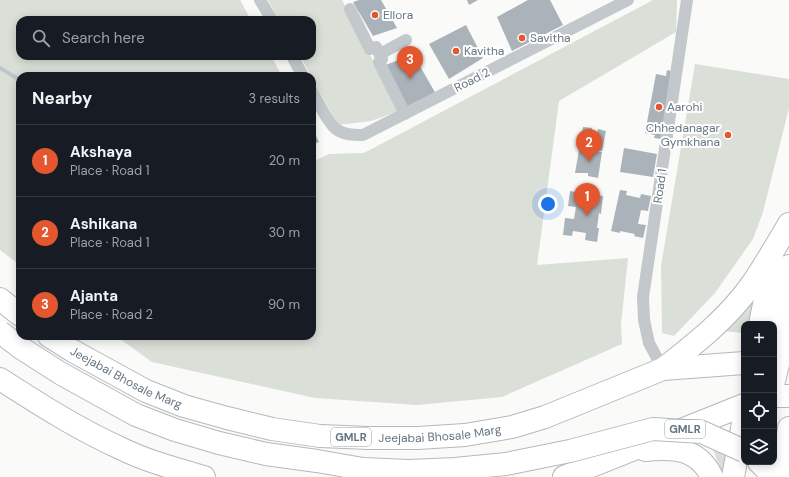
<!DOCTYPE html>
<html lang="en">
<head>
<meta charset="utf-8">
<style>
  body { margin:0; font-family:"DM Sans",sans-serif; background:#242831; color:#f1f3f6 }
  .controls { position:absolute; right:12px; bottom:12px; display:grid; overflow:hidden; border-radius:8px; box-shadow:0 2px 10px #0003 }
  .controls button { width:36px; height:36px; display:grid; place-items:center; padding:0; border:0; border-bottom:1px solid #363941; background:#171b24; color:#f1f3f6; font:20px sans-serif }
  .you { position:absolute; left:548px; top:204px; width:14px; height:14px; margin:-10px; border:3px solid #fff; border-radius:50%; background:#1a73e8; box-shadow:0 0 0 6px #1a73e833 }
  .badge { display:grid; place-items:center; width:26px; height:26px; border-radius:50%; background:#e4572e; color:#fff; font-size:13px; font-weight:700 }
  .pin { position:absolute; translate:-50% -33px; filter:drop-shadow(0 1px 2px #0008) }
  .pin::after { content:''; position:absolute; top:21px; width:14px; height:12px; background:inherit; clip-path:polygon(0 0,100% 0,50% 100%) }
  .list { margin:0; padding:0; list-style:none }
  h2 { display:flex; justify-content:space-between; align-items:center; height:52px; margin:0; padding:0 16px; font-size:17px }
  h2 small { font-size:13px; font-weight:400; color:#9ea1a6 }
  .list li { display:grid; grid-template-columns:26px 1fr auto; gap:12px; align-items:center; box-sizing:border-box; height:72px; padding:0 16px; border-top:1px solid #363941 }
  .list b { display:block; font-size:15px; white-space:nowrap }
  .list p { margin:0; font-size:13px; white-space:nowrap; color:#9ea1a6 }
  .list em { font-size:13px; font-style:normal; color:#9ea1a6 }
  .icon { flex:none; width:22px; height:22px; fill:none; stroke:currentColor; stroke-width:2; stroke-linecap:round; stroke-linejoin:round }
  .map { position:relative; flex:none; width:789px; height:477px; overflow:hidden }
  .search { position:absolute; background:#171b24; box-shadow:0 2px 10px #0003; left:16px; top:16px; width:300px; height:44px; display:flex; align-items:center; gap:10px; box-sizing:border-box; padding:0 14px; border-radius:12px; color:#9ea1a6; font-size:15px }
  .panel { position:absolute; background:#171b24; box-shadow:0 2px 10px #0003; left:16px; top:72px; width:300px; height:268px; border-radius:12px }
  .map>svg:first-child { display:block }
  .green { fill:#dadfd7 }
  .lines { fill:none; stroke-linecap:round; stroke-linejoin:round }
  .stream { stroke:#bbc7cb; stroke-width:4 }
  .building { fill:#aab3b9 }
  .highway-casing { stroke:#b4b9bd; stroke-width:24 }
  .street { stroke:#c3c8cc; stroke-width:12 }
  .highway { stroke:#fff; stroke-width:22 }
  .highway-bridge-casing { stroke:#b4b9bd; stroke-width:24; stroke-linecap:butt }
  .highway-bridge { stroke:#fff; stroke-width:22 }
  .poi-dot { fill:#e4572e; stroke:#fff; stroke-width:1.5 }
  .labels { text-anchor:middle; stroke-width:4; stroke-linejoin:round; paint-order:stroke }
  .shield { fill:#fff; stroke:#939fa8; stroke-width:1 }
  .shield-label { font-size:11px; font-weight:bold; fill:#657683 }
  .poi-label { font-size:12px; fill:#657683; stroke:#fff; text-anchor:start }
  .street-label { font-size:12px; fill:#657683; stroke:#fff }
</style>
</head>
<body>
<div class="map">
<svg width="789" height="477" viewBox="0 0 789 477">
  <rect width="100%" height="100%" fill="#fafaf8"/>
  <path class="green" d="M0 0H240L251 20H20V56H271L282 76H20V265L0 250Z
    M268 0H342L399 111 371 121 338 125 312 78V76H311L300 56H312V20H279Z
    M653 0H677L676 32 559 101 537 265 628 258 621 324 622 344 502 397 417 405 315 398 152 362 116 336H312V162L329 154 364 153Z
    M695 64 789 79V108L763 212 753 239 715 293 674 336 662 333 661 266Z
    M757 291 751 324H744V333L721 331Z
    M730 439 723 477 711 444Z"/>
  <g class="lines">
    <path class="stream" d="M0 68 20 80"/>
  </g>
  <path class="building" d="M359 0H381L397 28 373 36 353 2Z
    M467 0H478L469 5Z
    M528 0H550L563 25 512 51 497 17Z
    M466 25 483 58 449 79 429 44Z
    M413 54 436 94 406 109 386 65Z
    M667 70 675 72 661 139 654 138 655 135 645 133 656 74 666 76Z
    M312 127 319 142 312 145Z
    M583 127 592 128 591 132 597 133 598 129 606 131 602 151 592 150 602 152 598 178 588 176V173H575Z
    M624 148 657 154 653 177 620 172Z
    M620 190 627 191 626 195 640 198 641 194 651 196 648 211 641 210 638 224 646 225 643 238 634 236 635 234 620 231V233L611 231Z
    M570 191 581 193V197L590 198V202L597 203 598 195 603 196 601 214 599 213 597 228H599L597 242 585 240 586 233 573 231 572 236 563 235 565 218 574 219 576 207 568 206Z"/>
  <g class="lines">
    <g class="highway-casing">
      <g id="highway">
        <path d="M0 299 20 315"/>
        <path d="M760 324 773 260"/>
        <path id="s1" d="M49 336 73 351 146 391 184 406 227 418 272 429 320 436 369 438H418L465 435 512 427 545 417 663 369 744 363"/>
        <path d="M663 369C695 344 728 318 752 284 765 265 777 244 789 224"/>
        <path d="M0 379C39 404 78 429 120 448 146 461 176 469 204 477"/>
        <path d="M774 381 778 364 789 266"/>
        <path d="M774 396H789"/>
        <path d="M645 450C674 447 698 448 712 477"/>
        <path d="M759 462 774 477"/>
        <path d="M564 477 744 405"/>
        <path d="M733 477 744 418"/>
        <path d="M781 477 789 428"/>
      </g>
    </g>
    <path class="street" d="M260 0 272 20
      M350 9 370 49 376 47 382 59 379 62 405 114
      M380 54 406 40
      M292 56 303 76
      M312 91C318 101 327 122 336 129 344 135 354 135 363 135L628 0
      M663 369 649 343 644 320 643 297 687 0"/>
    <use href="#highway" class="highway"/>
    <g class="highway-bridge-casing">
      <path id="highway-bridge" d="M0 332 21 348 60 373 136 415 175 430 219 443 266 454 317 461 363 469 409 471 455 469 506 464 570 451 653 429 702 432 744 451"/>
    </g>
    <use href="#highway-bridge" class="highway-bridge"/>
  </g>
  <g class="poi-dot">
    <circle cx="375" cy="15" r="4"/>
    <circle cx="522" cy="38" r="4"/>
    <circle cx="456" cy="51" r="4"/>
    <circle cx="659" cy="107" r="4"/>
    <circle cx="728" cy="135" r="4"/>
  </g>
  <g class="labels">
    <g class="shield">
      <rect x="665" y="420" width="40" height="18" rx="3"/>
      <rect x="331" y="428" width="40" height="18" rx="3"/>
    </g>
    <g class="shield-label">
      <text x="685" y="433">GMLR</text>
      <text x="351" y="441">GMLR</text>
    </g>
    <g class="poi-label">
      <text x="383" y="19">Ellora</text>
      <text x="530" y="42">Savitha</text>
      <text x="464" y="55">Kavitha</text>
      <text x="667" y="111">Aarohi</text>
      <text x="720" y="132" text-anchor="end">Chhedanagar<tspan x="720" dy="14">Gymkhana</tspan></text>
    </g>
    <g class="street-label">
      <text transform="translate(472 80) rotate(-27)" y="4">Road 2</text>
      <text transform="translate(660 186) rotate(-82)" y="4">Road 1</text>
      <text dy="4" stroke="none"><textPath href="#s1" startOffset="88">Jeejabai Bhosale Marg</textPath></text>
      <text dy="4" stroke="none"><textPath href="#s1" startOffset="412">Jeejabai Bhosale Marg</textPath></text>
    </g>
  </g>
</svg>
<div class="controls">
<button>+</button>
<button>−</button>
<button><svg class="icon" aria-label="locate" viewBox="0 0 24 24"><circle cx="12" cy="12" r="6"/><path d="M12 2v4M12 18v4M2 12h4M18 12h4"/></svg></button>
<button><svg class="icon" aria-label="layers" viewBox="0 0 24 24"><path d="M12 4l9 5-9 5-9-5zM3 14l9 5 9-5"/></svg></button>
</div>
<div class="you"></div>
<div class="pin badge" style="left:587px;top:216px">1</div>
<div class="pin badge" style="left:589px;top:162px">2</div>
<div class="pin badge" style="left:410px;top:79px">3</div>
<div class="search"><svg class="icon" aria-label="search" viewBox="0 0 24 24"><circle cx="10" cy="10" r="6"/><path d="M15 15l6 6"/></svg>Search here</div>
<section class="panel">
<h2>Nearby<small>3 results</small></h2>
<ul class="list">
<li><span class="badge">1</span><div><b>Akshaya</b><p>Place · Road 1</p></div><em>20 m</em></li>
<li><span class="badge">2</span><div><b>Ashikana</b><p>Place · Road 1</p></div><em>30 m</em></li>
<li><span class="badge">3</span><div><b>Ajanta</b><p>Place · Road 2</p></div><em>90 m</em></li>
</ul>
</section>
</div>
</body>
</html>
